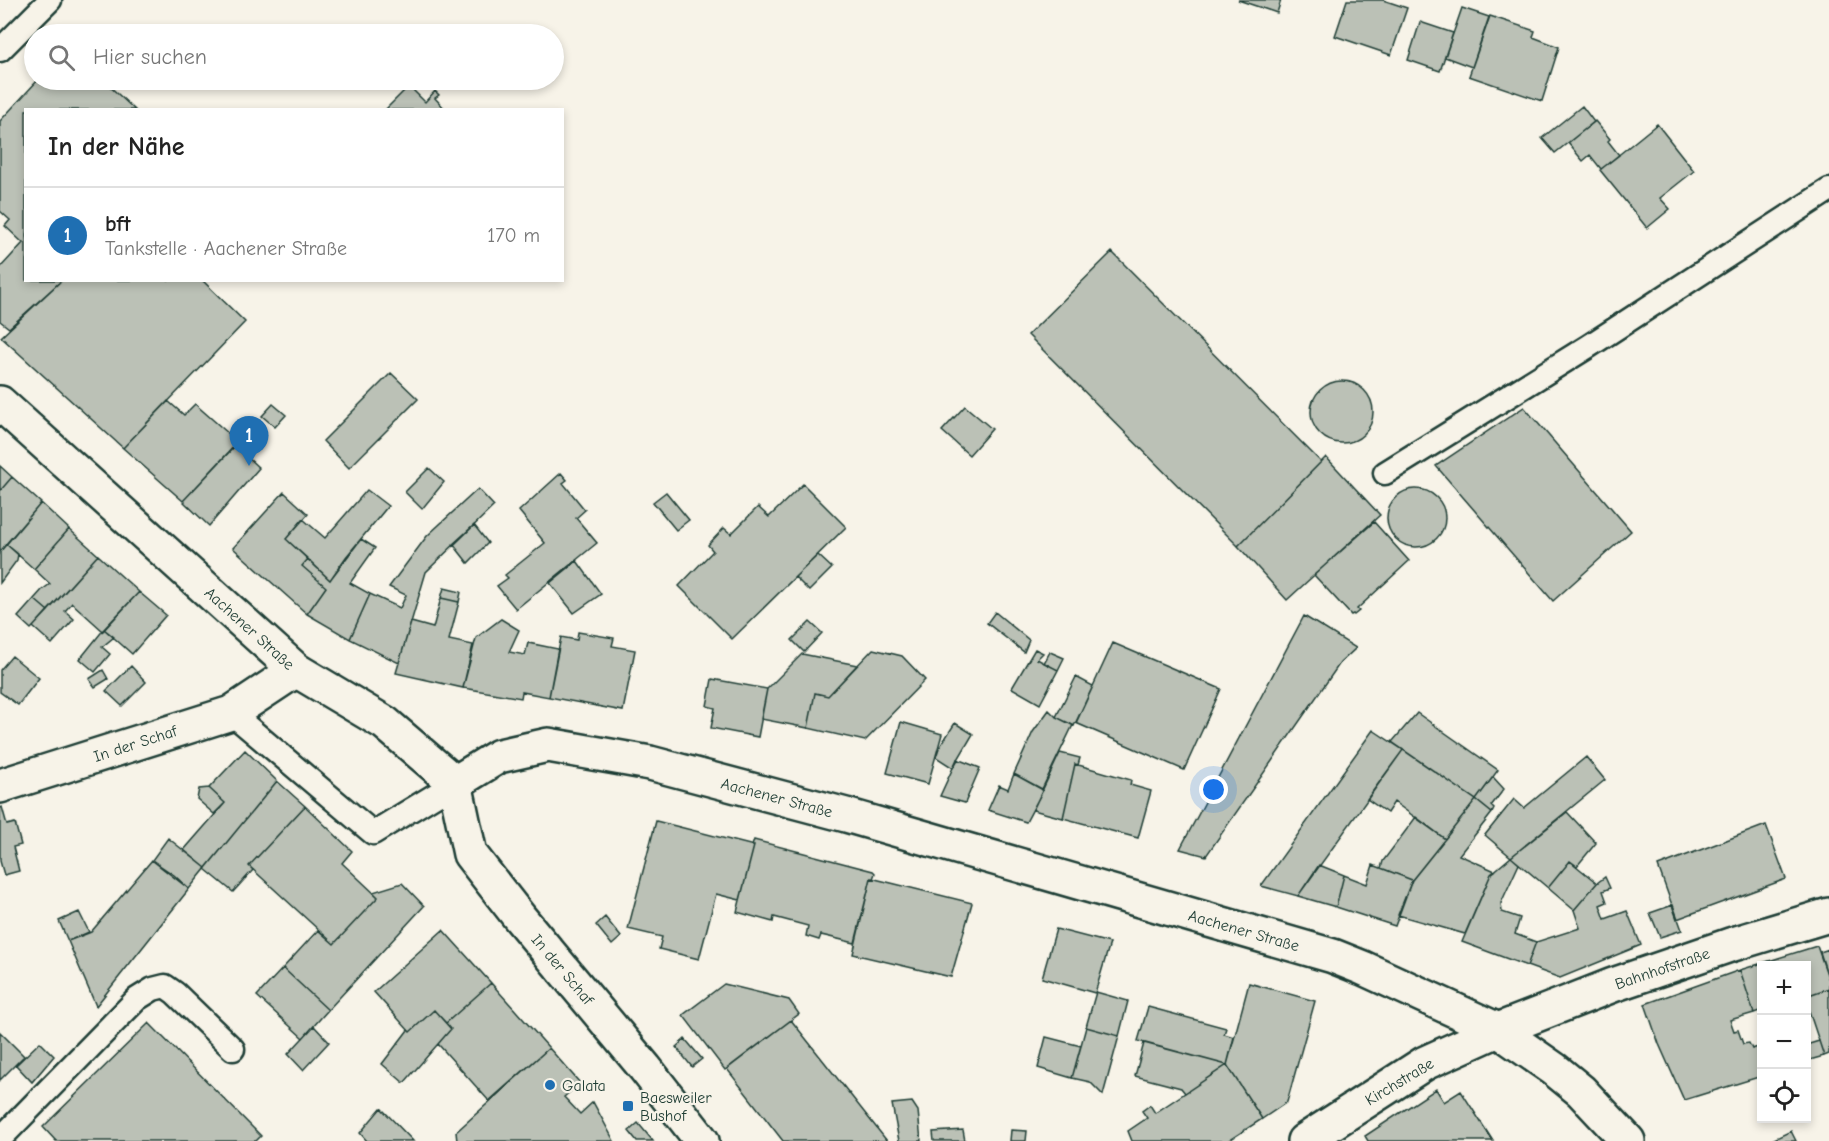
<!DOCTYPE html>
<html lang="de">
<head>
<meta charset="utf-8">
<style>
  body { margin:0; font-family:"Comic Neue",sans-serif; background:#f2f2f2; color:#222 }
  .controls { position:absolute; right:18px; bottom:18px; display:grid; overflow:hidden; border-radius:0px; box-shadow:0 3px 9px #0003 }
  .controls button { width:54px; height:54px; display:grid; place-items:center; padding:0; border:0; border-bottom:2px solid #e0e0e0; background:#fff; color:#222; font:30px sans-serif }
  .you { position:absolute; left:1214px; top:790px; width:21px; height:21px; margin:-15px; border:4px solid #fff; border-radius:50%; background:#1a73e8; box-shadow:0 0 0 9px #1a73e833 }
  .badge { display:grid; place-items:center; width:39px; height:39px; border-radius:50%; background:#1f6fb2; color:#fff; font-size:20px; font-weight:700 }
  .pin { position:absolute; translate:-50% -50px; filter:drop-shadow(0 2px 3px #0008) }
  .pin::after { content:''; position:absolute; top:32px; width:21px; height:18px; background:inherit; clip-path:polygon(0 0,100% 0,50% 100%) }
  .list { margin:0; padding:0; list-style:none }
  h2 { display:flex; justify-content:space-between; align-items:center; height:78px; margin:0; padding:0 24px; font-size:26px }
  h2 small { font-size:20px; font-weight:400; color:#767676 }
  .list li { display:grid; grid-template-columns:39px 1fr auto; gap:18px; align-items:center; box-sizing:border-box; height:96px; padding:0 24px; border-top:2px solid #e0e0e0 }
  .list b { display:block; font-size:22px; white-space:nowrap }
  .list p { margin:0; font-size:20px; white-space:nowrap; color:#767676 }
  .list em { font-size:20px; font-style:normal; color:#767676 }
  .icon { flex:none; width:33px; height:33px; fill:none; stroke:currentColor; stroke-width:2; stroke-linecap:round; stroke-linejoin:round }
  .map { position:relative; flex:none; width:1829px; height:1141px; overflow:hidden }
  .search { position:absolute; background:#fff; box-shadow:0 3px 9px #0003; left:24px; top:24px; width:540px; height:66px; display:flex; align-items:center; gap:15px; box-sizing:border-box; padding:0 21px; border-radius:33px; color:#767676; font-size:22px }
  .panel { position:absolute; background:#fff; box-shadow:0 3px 9px #0003; left:24px; top:108px; width:540px; height:174px; border-radius:0px }
  .map>svg:first-child { display:block }
  .building { fill:#bbc1b6; stroke:#1f3d34; stroke-width:1.5 }
  .lines { fill:none; stroke-linecap:round; stroke-linejoin:round }
  .lane-casing { stroke:#1f3d34; stroke-width:27 }
  .street-casing { stroke:#1f3d34; stroke-width:38 }
  .secondary-casing { stroke:#1f3d34; stroke-width:38 }
  .lane { stroke:#f7f3e8; stroke-width:22 }
  .street { stroke:#f7f3e8; stroke-width:33 }
  .secondary { stroke:#f7f3e8; stroke-width:33 }
  .poi-dot { fill:#1f6fb2; stroke:#f7f3e8; stroke-width:2 }
  .labels { text-anchor:middle; stroke-width:4.5; stroke-linejoin:round; paint-order:stroke }
  .street-label { font-size:16px; fill:#1f3d34; stroke:#f7f3e8 }
  .poi-label { font-size:16px; fill:#1f3d34; stroke:#f7f3e8; text-anchor:start }
</style>
</head>
<body>
<div class="map">
<svg width="1829" height="1141" viewBox="0 0 1829 1141">
  <rect width="100%" height="100%" fill="#f7f3e8"/>
  <filter id="ink" filterUnits="userSpaceOnUse"><feTurbulence type="fractalNoise" baseFrequency=".0167" numOctaves="2"/><feDisplacementMap in="SourceGraphic" scale="12" xChannelSelector="R" yChannelSelector="G"/><feConvolveMatrix kernelMatrix="1 2 1 2 8 2 1 2 1" color-interpolation-filters="sRGB"/></filter>
  <g filter="url(#ink)">
    <path class="building" d="M1238 0H1281L1277 13Z
      M1347 0H1383L1407 8 1391 55 1335 36Z
      M1462 8 1489 17 1472 67 1445 57Z
      M1490 16 1535 31 1533 37 1559 47 1542 101 1469 76Z
      M1420 22 1453 33 1440 71 1408 60Z
      M38 80H103L135 110H26V280H62L9 328 0 321V268L23 243 5 226 10 220 0 211V121Z
      M409 86 425 102 435 91 439 95 435 98 446 110H385Z
      M1582 106 1594 122 1555 153 1542 138Z
      M1595 121 1610 139 1608 141 1619 155 1601 169 1590 155 1583 161 1568 143Z
      M1657 124 1694 171 1660 198 1670 209 1647 228 1600 170Z
      M1112 252 1321 462 1238 546 1028 335Z
      M62 280H202L245 322 123 448 1 337Z
      M391 373 418 399 349 468 323 441Z
      M1311 412a31 31 0 1 1 62 0a31 31 0 1 1-62 0Z
      M168 401 184 415 195 404 238 442 183 501 123 448Z
      M273 404 286 415 275 427 262 416Z
      M965 406 992 429 969 455 942 431Z
      M1524 407 1631 531 1553 601 1436 466Z
      M235 446 259 468 209 526 183 501Z
      M1326 457 1380 515 1287 600 1238 546Z
      M0 466 12 477 0 491Z
      M429 468 444 482 422 509 405 492Z
      M561 473 567 480 563 483 585 510 576 518 597 543 516 609 497 586 508 578 505 575 545 543 519 511Z
      M12 477 41 503 0 552V491Z
      M803 484 846 527 732 639 679 586 713 551 708 545 724 528 731 534 758 507 769 517Z
      M478 489 494 506 426 572 399 663 350 639 370 594 400 608 406 595 389 587 427 536Z
      M1387 518a29 29 0 1 1 58 0a29 29 0 1 1-58 0Z
      M367 490 388 506 346 557 330 580 286 539 303 519 325 538Z
      M284 492 308 514 286 539 308 559 302 566 326 587 307 614 233 548Z
      M666 492 689 520 676 530 653 502Z
      M41 503 69 529 34 569 6 544Z
      M1374 522 1409 561 1357 609 1359 611 1354 615 1353 614 1351 615 1314 575Z
      M474 525 488 543 468 563 453 544Z
      M69 529 98 555 48 611 34 599 42 590 50 584 34 569Z
      M361 539 375 548 350 583 370 594 350 639 307 614 326 587 302 566 308 559 330 580Z
      M6 544 18 554 17 560 0 583V552Z
      M98 555 139 592 103 631 72 603 65 611 74 619 52 644 33 627Z
      M818 555 832 568 809 591 795 577Z
      M577 561 601 594 574 613 550 583Z
      M444 588 461 592 459 602 441 598Z
      M139 592 166 615 132 654 104 629Z
      M441 598 459 602 449 640 473 645 463 688 396 673 411 622 433 628Z
      M34 599 48 611 31 629 18 617Z
      M995 612 1029 640 1024 652 987 623Z
      M1304 616 1356 648 1340 663 1206 856 1180 849Z
      M501 619 519 630 509 652 525 655 528 643 558 649 549 697 522 692 521 698 463 688 476 638Z
      M810 622 822 633 804 652 792 640Z
      M104 629 114 637 102 647 110 654 95 672 80 659Z
      M578 632 614 638 612 646 635 650 623 711 549 697 561 637 577 640Z
      M1113 643 1221 689 1184 770 1076 723Z
      M873 649 902 656 925 680 865 741 808 728 815 693 828 696Z
      M1035 649 1043 653 1037 659 1058 670 1040 704 1012 688Z
      M1050 652 1064 658 1058 670 1044 663Z
      M802 654 857 665 828 696 815 693 808 728 761 719 767 689Z
      M12 656 39 678 18 705 0 692V670Z
      M131 666 146 682 122 706 106 691Z
      M103 670 108 679 95 687 89 679Z
      M1076 677 1093 686 1074 726 1056 717Z
      M712 679 767 689 758 737 711 728 715 708 707 706Z
      M1049 710 1056 717 1073 725 1042 789 1014 774 1033 732Z
      M1417 713 1498 770 1476 800 1392 742Z
      M901 722 942 734 928 784 887 773Z
      M955 723 973 734 953 768 936 757 939 748Z
      M1373 730 1403 750 1298 896 1261 886Z
      M245 750 277 781 206 868 184 850 225 803 209 788Z
      M1403 750 1476 800 1445 839 1394 802 1387 813 1367 799Z
      M1060 753 1080 758 1078 765 1075 764 1063 818 1033 810Z
      M1586 757 1605 780 1511 857 1485 835 1514 799 1524 808Z
      M957 759 980 768 965 803 940 796Z
      M1075 764 1131 780 1130 785 1151 791 1138 838 1063 818Z
      M1014 774 1043 790 1026 822 988 810 999 785 1008 789Z
      M1493 777 1504 789 1491 806 1494 809 1492 813 1476 800Z
      M277 781 305 806 249 866 253 870 233 892 205 869Z
      M209 788 225 803 214 814 197 799 199 789Z
      M1476 800 1492 813 1459 855 1495 871 1491 874 1465 934 1398 915 1412 880Z
      M305 806 352 851 342 863 378 897 334 944 249 866Z
      M2 807 7 825 15 823 21 845 13 847 19 871 4 875 0 861V808Z
      M1567 812 1596 843 1577 866 1570 861 1548 888 1511 857Z
      M1416 817 1445 839 1412 880 1381 868 1383 861Z
      M656 821 754 846 740 900 716 894 699 959 659 949 662 937 628 929Z
      M1766 825 1786 879 1677 919 1658 866Z
      M168 838 206 868 189 889 152 860Z
      M754 840 873 871 875 873 873 879 871 878 855 943 821 935 819 940 806 936 808 926 774 917 773 922 737 912 754 846H752Z
      M1511 857 1519 864 1501 903 1502 912 1520 918 1515 934 1536 942 1527 966 1462 942 1491 874Z
      M152 860 174 875 189 889 96 1006 68 941 91 932Z
      M1570 861 1597 883 1574 910 1548 888Z
      M1319 865 1344 875 1336 907 1298 896Z
      M1373 865 1412 880 1395 926 1336 907 1344 875 1367 884Z
      M1605 877 1610 888 1603 891 1607 902 1600 905 1605 919 1627 911 1641 945 1560 978 1527 966 1536 942 1580 928 1574 910 1597 883Z
      M871 878 972 903 951 977 853 954Z
      M402 883 424 906 328 1010 283 968 318 930 334 944 378 897 373 892Z
      M1673 905 1682 930 1660 937 1650 913Z
      M79 912 89 932 68 941 59 921Z
      M605 917 621 937 612 945 596 925Z
      M1056 929 1110 943 1095 993 1042 978Z
      M443 930 491 983 446 1023 434 1010 410 1032 374 992Z
      M1817 946 1829 980V988L1806 996V966H1762V1010L1754 1013 1740 970Z
      M1829 949V980L1820 952Z
      M283 968 328 1010 303 1038 257 996Z
      M1740 970 1754 1013 1730 1020 1734 1031 1738 1030 1743 1044 1749 1043 1752 1049 1761 1046 1762 1076 1684 1100 1659 1044 1645 1004Z
      M491 983 549 1048 489 1101 438 1044 451 1029 446 1023Z
      M1249 983 1315 1001 1287 1102 1262 1119 1227 1065Z
      M724 984 789 1000 799 1014 725 1070 683 1015Z
      M1829 988V1054L1824 1056 1806 1002V996Z
      M1096 992 1128 1001 1119 1036 1086 1027Z
      M1148 1007 1226 1028 1224 1034 1234 1037 1227 1065 1138 1041Z
      M434 1010 451 1029 404 1083 382 1064 408 1030 410 1032Z
      M791 1020 887 1141H783L727 1069Z
      M149 1023 261 1136 256 1141H56L43 1127Z
      M314 1026 329 1042 303 1070 288 1054Z
      M1086 1027 1119 1036 1103 1095 1090 1082 1072 1078Z
      M0 1032 24 1056 0 1080Z
      M1046 1037 1081 1046 1072 1078 1038 1068Z
      M685 1039 702 1059 692 1067 676 1047Z
      M1819 1041 1824 1056 1806 1061V1045Z
      M40 1042 54 1056 32 1082 16 1065Z
      M1144 1043 1227 1065 1185 1093 1181 1088 1135 1076Z
      M549 1048 580 1083 564 1097 580 1114 593 1102 614 1141H457L456 1132Z
      M1227 1065 1262 1119 1228 1141H1132L1128 1131 1147 1118 1142 1111 1150 1105 1155 1113Z
      M1436 1089 1444 1102 1461 1091 1493 1141H1368L1365 1136Z
      M912 1102 918 1111 921 1141H899L892 1104Z
      M381 1108 413 1141H367L360 1133Z
      M638 1123 653 1141H637L629 1131Z
      M963 1130 965 1141H934L933 1132Z
      M1011 1130 1027 1131 1026 1141H1010Z
      M1791 1131 1796 1141H1770Z"/>
    <g class="lines">
      <g class="lane-casing">
        <path id="lane" d="M0 50 50 0
          M1385 473 1589 346 1829 190
          M231 713 373 833 455 783
          M0 1139 137 999 153 989 165 986 175 993 233 1049"/>
      </g>
      <g class="street-casing">
        <path id="street" d="M455 783 470 854 520 918 645 1068 702 1141
          M0 786 231 713 296 670
          M1304 1141 1425 1063 1498 1030 1613 985 1730 945 1829 915"/>
      </g>
      <g class="secondary-casing">
        <path id="secondary" d="M0 403 296 670 385 723 455 783 499 756 548 745 650 763 846 815 1333 956 1363 968 1498 1030 1554 1069 1581 1091 1628 1141"/>
      </g>
      <use href="#lane" class="lane"/>
      <use href="#street" class="street"/>
      <use href="#secondary" class="secondary"/>
    </g>
  </g>
  <g class="poi-dot">
    <circle cx="550" cy="1085" r="6"/>
    <rect x="622" y="1100" width="12" height="12" rx="3"/>
  </g>
  <g class="labels">
    <g class="street-label">
      <text transform="translate(250 628) rotate(42)" y="6">Aachener Straße</text>
      <text transform="translate(135 743) rotate(-18)" y="6">In der Schaf</text>
      <text transform="translate(777 797) rotate(15)" y="6">Aachener Straße</text>
      <text transform="translate(1244 930) rotate(16)" y="6">Aachener Straße</text>
      <text transform="translate(1662 968) rotate(-19)" y="6">Bahnhofstraße</text>
      <text transform="translate(563 969) rotate(50)" y="6">In der Schaf</text>
      <text transform="translate(1399 1081) rotate(-31)" y="6">Kirchstraße</text>
    </g>
    <g class="poi-label">
      <text x="562" y="1091">Galata</text>
      <text x="640" y="1103">Baesweiler<tspan x="640" dy="18">Bushof</tspan></text>
    </g>
  </g>
</svg>
<div class="controls">
<button>+</button>
<button>−</button>
<button><svg class="icon" aria-label="locate" viewBox="0 0 24 24"><circle cx="12" cy="12" r="6"/><path d="M12 2v4M12 18v4M2 12h4M18 12h4"/></svg></button>
</div>
<div class="you"></div>
<div class="pin badge" style="left:249px;top:466px">1</div>
<div class="search"><svg class="icon" aria-label="search" viewBox="0 0 24 24"><circle cx="10" cy="10" r="6"/><path d="M15 15l6 6"/></svg>Hier suchen</div>
<section class="panel">
<h2>In der Nähe<small></small></h2>
<ul class="list">
<li><span class="badge">1</span><div><b>bft</b><p>Tankstelle · Aachener Straße</p></div><em>170 m</em></li>
</ul>
</section>
</div>
</body>
</html>
